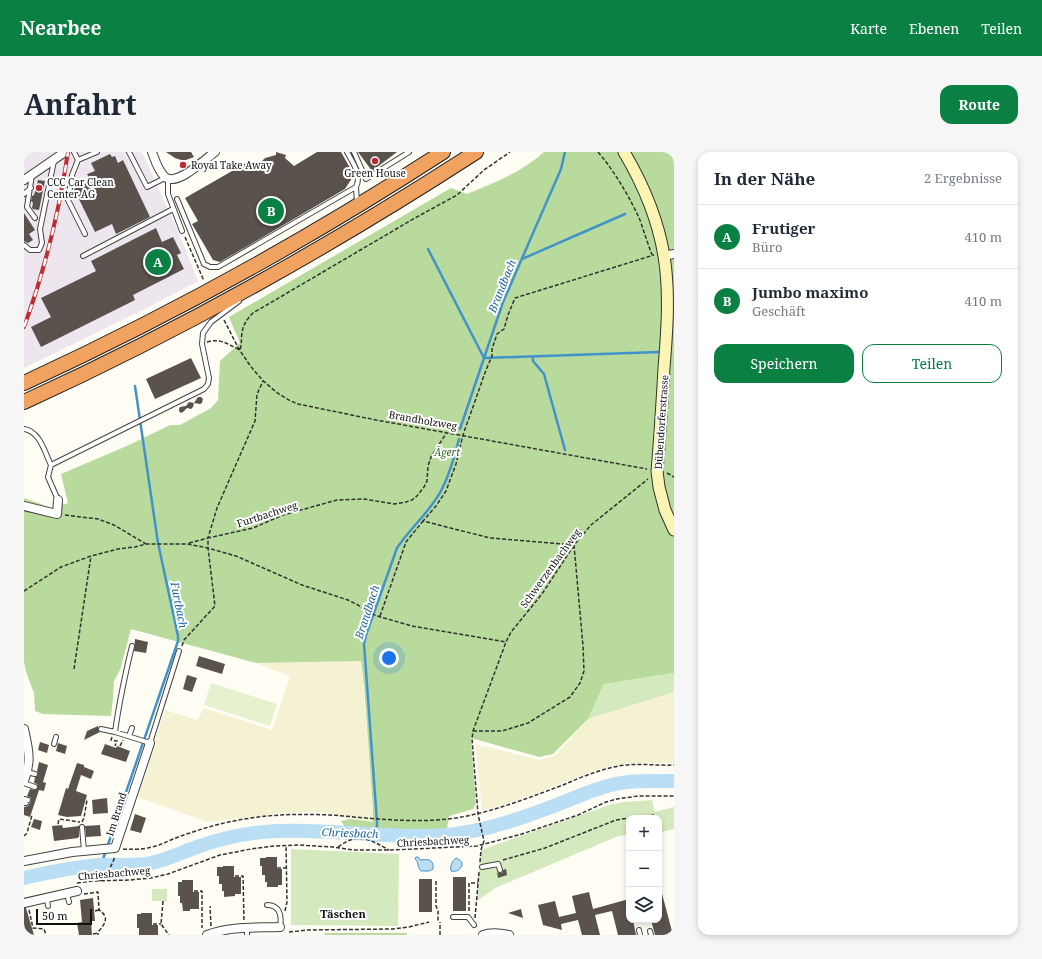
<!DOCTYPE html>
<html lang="de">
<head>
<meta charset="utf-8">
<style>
  body { margin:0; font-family:"Noto Serif",serif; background:#f6f6f7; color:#1f2937 }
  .controls { position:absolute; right:12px; bottom:12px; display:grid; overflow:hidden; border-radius:8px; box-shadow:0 2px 6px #0003 }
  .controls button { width:36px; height:36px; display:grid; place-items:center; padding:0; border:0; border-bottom:1px solid #e0e1e3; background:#fff; color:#1f2937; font:20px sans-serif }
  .scale { position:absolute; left:12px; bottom:10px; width:56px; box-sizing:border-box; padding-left:4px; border:2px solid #101010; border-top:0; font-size:11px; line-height:14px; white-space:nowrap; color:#101010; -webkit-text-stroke:3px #fff; paint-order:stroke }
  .you { position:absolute; left:365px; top:506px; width:14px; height:14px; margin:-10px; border:3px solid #fff; border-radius:50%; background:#1a73e8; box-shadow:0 0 0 6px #1a73e833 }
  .badge { display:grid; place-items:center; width:26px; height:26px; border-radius:50%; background:#0b8043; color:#fff; font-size:13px; font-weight:700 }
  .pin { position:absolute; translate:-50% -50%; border:2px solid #fff; box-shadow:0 1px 4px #0006 }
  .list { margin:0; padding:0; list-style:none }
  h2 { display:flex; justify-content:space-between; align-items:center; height:52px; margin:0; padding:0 16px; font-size:17px }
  h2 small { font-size:13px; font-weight:400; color:#747a83 }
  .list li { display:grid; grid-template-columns:26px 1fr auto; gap:12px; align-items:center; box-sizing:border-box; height:64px; padding:0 16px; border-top:1px solid #e0e1e3 }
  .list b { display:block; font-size:15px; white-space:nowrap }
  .list p { margin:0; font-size:13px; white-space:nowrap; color:#747a83 }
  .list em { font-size:13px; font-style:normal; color:#747a83 }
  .actions { display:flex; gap:8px; padding:12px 16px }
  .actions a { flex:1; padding:9px 0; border:1px solid #0b8043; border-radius:12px; text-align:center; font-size:14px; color:#0b8043 }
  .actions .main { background:#0b8043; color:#fff }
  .icon { flex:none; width:22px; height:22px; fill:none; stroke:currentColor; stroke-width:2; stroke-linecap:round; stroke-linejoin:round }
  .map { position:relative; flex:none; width:650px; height:783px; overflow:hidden; border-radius:12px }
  header { display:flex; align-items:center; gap:24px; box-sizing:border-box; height:56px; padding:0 20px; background:#0b8043; color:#fff }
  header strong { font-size:19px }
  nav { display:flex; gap:22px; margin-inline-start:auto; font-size:14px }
  .intro { display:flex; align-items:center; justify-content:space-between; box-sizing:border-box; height:96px; padding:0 24px }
  h1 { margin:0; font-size:28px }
  .button { padding:10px 18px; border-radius:12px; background:#0b8043; color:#fff; font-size:14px; font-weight:700 }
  main { display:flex; gap:24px; padding:0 24px }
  aside { flex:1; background:#fff; border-radius:12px; box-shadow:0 2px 6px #0003 }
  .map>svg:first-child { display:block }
  .industrial { fill:#ede6ee }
  .farmland { fill:#f5f2d4 }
  .green { fill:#d4e9be }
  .forest { fill:#b8da9d }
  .pitch { fill:#e5f1cf }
  .water { fill:#badff5; stroke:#4393ca }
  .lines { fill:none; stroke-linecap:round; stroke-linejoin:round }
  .stream { stroke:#4393ca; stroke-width:2.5 }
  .river { stroke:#badff5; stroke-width:14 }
  .building { fill:#59524d }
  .lane-casing { stroke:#434343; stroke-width:6 }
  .street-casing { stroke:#434343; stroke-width:10 }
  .secondary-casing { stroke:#323232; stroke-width:13 }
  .highway-casing { stroke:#212121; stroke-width:16 }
  .path { stroke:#323232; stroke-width:1.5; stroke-dasharray:4 2; stroke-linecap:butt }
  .lane { stroke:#fff; stroke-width:4 }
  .street { stroke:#fff; stroke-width:8 }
  .secondary { stroke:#fcf4b2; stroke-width:11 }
  .highway { stroke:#f0a361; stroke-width:14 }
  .rail-casing { stroke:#be2b31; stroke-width:4 }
  .rail { stroke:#fff; stroke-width:2.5; stroke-dasharray:8; stroke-linecap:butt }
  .poi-dot { fill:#be2b31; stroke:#fff; stroke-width:1.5 }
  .labels { text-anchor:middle; stroke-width:4; stroke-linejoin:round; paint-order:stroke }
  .poi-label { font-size:10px; fill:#101010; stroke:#fff; text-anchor:start }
  .street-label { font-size:10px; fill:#101010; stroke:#fff }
  .park-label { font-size:10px; font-style:italic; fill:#306821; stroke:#fff }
  .water-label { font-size:11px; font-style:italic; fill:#1c66a0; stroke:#fff }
  .neighbourhood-label { font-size:11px; font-weight:bold; fill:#101010; stroke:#fff }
</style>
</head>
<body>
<header>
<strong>Nearbee</strong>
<nav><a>Karte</a><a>Ebenen</a><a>Teilen</a></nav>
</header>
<div class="intro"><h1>Anfahrt</h1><a class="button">Route</a></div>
<main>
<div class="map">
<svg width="650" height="783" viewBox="0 0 650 783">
  <rect width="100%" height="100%" fill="#fffdf4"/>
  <path class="industrial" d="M0 0H118L153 77 174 129 123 156 0 216Z"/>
  <path class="farmland" d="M337 509 349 658V670L326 667 299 660H268L184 670 113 645 141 558 173 568 180 556 248 578 266 524 232 511Z
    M650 540V611H606L577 616 511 642 458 659 451 592 516 608 532 603 564 567Z"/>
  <path class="green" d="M650 521V540L564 567 580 532Z
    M628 648 631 660 650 655V677L637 680 635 674V666H605V682L592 685 509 720 471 736 453 749 454 722 457 698 588 652 600 650Z
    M267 697 375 702 374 774 267 773Z
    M128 737H143V749H128Z"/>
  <path class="forest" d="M520 0H650V521L580 532 564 567 529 602 515 605 447 586 452 651 449 657 425 664 423 677 372 679 321 675 317 669 326 667 349 670V658L340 534 337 509 232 511 107 477 96 518 90 529 89 546 87 564 19 562 11 559 10 541 2 520 0 510V346L28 356 44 351 37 322 105 293 146 273H156L187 256 194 248 196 209 216 191 205 165 427 36 443 42C470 31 498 20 520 0Z
    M300 781H383V783H301Z"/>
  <path class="pitch" d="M187 531 253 552 246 574 180 553Z"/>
  <path class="water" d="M392 705H394L396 708C404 707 410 707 409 717L405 719H397C393 715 395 710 391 707Z
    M432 706C435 707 439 710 438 713 436 718 433 720 427 719 426 714 428 709 432 706Z"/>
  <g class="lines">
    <path class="stream" d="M404 97 460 206 635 200
      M498 107 601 62
      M509 205V209L520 222 541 298
      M436 277 479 150 537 17 541 0
      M349 682 353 674V670L340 492 342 483 373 396C387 375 407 359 418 337 426 321 431 303 435 287
      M77 713 154 489V484L134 391 111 234"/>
    <path class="river" d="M0 726C25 720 50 715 76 713 91 712 107 714 122 712 141 709 158 700 176 694 201 685 228 680 254 679 313 676 372 689 431 682 469 677 504 664 540 650 555 644 571 637 587 633 608 628 629 629 650 629"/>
  </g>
  <path class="building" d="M142 0H167L170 5 162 8H157L151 6Z
    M252 0 262 3 261 6 270 14 293 0H317L330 23 321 37 196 110 189 108 168 72 174 69 161 46 222 11 231 14 232 15 241 6 252 3Z
    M334 0H373L348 19Z
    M86 2 88 5 91 4 94 11 99 8 126 65 92 82 88 72 71 80 50 37 67 29 63 22 71 19 67 11Z
    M14 28 21 29 15 58 9 57 8 56 9 51 7 49 8 44 10 43Z
    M0 61 11 78 5 82 9 88 4 91 0 89Z
    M132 76 138 90 149 85 157 101 153 103 160 117 109 143 111 148 17 195 7 175 27 165 17 146 72 119 67 109Z
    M167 206 177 226 131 247 122 227Z
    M174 245H177L179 247 178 251 176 252 170 251 169 255 167 257 163 256 159 260 157 261 155 259V257L156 255 162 254 165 250 170 251Z
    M111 487 124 490 122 501 110 499Z
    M175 504 201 512 198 522 172 514Z
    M163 523 173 526 168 540 159 537Z
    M74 574V578L76 580 60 588 63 579Z
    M16 590 25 593 23 601 14 598Z
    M34 591 43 594 41 602 32 599Z
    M81 592 92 596 93 594 106 599 102 610 77 602Z
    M15 610 24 613 19 630 22 631 20 639 15 638 6 665 0 663V655L4 654 7 649V646L3 644 6 637 11 638 14 636 13 632 10 631 11 625 14 623V621L13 619Z
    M53 611 60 613V615L70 619 67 627 57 623 52 639 63 643 57 664 43 665 34 663 42 636 44 637Z
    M83 646 84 661 69 662 68 648Z
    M111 662 122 666 117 681 106 678Z
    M10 667 18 669 16 678 7 675Z
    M38 673 39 676 55 674V685H54V686L30 689 28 674Z
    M76 673 77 684 62 685 61 674Z
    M242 705H253V717H258V733H254V735H243V730H241V723H238V714H236V706H242Z
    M199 714H210V725H217V742H211V744L200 745V739H198V732H195V724H193V715H199Z
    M482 717 483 723 474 726 473 719 474 721H477L479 720V718Z
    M429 725H442V759H429Z
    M395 727H408V760H395Z
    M158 728H169V740H175V757H166V759H159L158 751H156V744H154V730H158Z
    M637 738 649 783H631L627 768H635V739Z
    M565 740 569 757 605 747V768H609L612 783H594L588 759 571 763 576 783H558L554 768 537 772 538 778 519 773 514 753 531 749 535 765 552 761 548 744Z
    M69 746 71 769H67L68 783H55L53 771 58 770 56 748Z
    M0 756H2L10 783H0Z
    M497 757 499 766 484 761Z
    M117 761H128V773H134V783H115V776H113V762H117Z"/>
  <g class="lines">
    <g class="lane-casing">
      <path id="lane" d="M50 0 54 8
        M105 0 123 35 141 26
        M330 0 342 27 385 0
        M8 23 3 55 11 66
        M144 27V42L158 79
        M332 35 333 51
        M0 42 7 36
        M153 47 180 112 186 115H194L332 35C338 23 329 11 323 0
        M61 82 44 48 48 23 54 8 73 0
        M0 93 6 98H15L18 91 16 77 30 9
        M59 104 149 57
        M0 277C16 279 21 301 27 313L180 237 184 232 185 226 178 192 179 181 187 170 215 149
        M27 313 24 325 34 348
        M77 577 91 580 126 591 155 499
        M91 580C95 551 101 523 108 494
        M105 584 108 576
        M30 592 32 585
        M2 620 11 622
        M0 631 11 635
        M0 647 4 648
        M0 651H2
        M58 675 60 699
        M458 715 474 712 476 718
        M43 742 45 750
        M23 746 24 754
        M243 753C256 753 258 764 256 775
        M429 765H444L450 773
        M223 776V783
        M615 778 616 783
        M626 779 627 783"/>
    </g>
    <g class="street-casing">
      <path id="street" d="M128 0C131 8 134 19 141 25 153 35 181 7 191 0
        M0 28 41 0
        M640 104 650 102
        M0 354 33 362 34 348
        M0 577C4 596 8 609 0 629
        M0 709 48 700 91 696 126 591
        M0 751 53 739
        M183 783C206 774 232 776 256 775
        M459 783C467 780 476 781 485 783"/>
    </g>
    <g class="secondary-casing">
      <path id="secondary" d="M600 0C619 32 634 68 640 104 646 141 643 179 640 216 638 251 636 285 633 319L635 335 641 358 650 378"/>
    </g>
    <g class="highway-casing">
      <path id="highway" d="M0 231C145 164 285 87 419 0
        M0 250C157 178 307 94 452 0"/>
    </g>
    <path class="path" d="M574 0C591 20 605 44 616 68 620 80 624 92 628 103
      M161 85 180 129
      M200 168C207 181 213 195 221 206 233 225 254 245 274 252L352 268 623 317
      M183 190C197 186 203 192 216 198 218 192 217 187 218 181 219 173 223 167 229 161L391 66 433 43 460 18 486 0
      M643 321 650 325
      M41 363 74 367 90 373 122 392
      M165 391 184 386 193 356 231 269 233 242 239 229
      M0 439 37 415 67 404 94 397 111 395 122 392H163L184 396 212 404 278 433 324 448 334 453 346 461 353 464 388 474 482 490
      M356 464 382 390 399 369
      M158 494 160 488 191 454 184 396V386L229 376 259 363 313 348 340 347 370 352 382 350 388 348 393 344 400 335 403 329 404 314 407 305 423 280
      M50 517 67 404
      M449 579H478L504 571 546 545 556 531 560 519 559 494 550 393 466 386 399 369 412 354 422 339 432 312 439 283 462 218 468 204V197L473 182 480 177 484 163 491 146 630 103
      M88 585 87 588 93 589 91 594
      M96 594 99 588
      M58 670 60 666 63 648
      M34 672 35 667 56 670
      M0 684 3 681 8 663
      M314 695C334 680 345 687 365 698
      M99 697C111 698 124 697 135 693 145 689 155 684 166 681 186 674 206 669 227 666 253 662 279 662 306 663 347 666 390 672 432 666 469 660 504 646 539 633 555 626 572 619 590 615 610 610 630 614 650 613
      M479 708 521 696 592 668 612 665 630 663
      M456 710 457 698 460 689 454 662 448 587 449 579 482 490 487 480 518 442 550 393 567 373 624 327
      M253 716H262
      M211 724H219L220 769
      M75 729C83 722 88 714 91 704
      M412 729V754L414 759V770
      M53 731 68 729 106 728 127 726 144 722 196 703 227 697 250 694 274 693 309 695 329 698H367L453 694 498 682 554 663 582 650 593 647 614 644H650
      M170 739H178V776
      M60 742 74 740 75 758C86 765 81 772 74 780V783
      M139 749 137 772 145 783
      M5 758 9 776 20 777 22 783
      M71 759 75 758
      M261 759 263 750 262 693
      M445 759V731H454
      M451 766 455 720
      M129 772H137
      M187 774 186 755H187
      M265 780 284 778 368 777 385 775 405 770
      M69 782 74 781
      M416 783V770"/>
    <use href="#lane" class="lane"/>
    <use href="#street" class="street"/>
    <use href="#secondary" class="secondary"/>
    <use href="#highway" class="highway"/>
    <g class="rail-casing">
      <path id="rail" d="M0 175C21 118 35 60 44 0"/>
    </g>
    <use href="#rail" class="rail"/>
  </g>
  <g class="poi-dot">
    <circle cx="351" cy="9" r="4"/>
    <circle cx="159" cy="13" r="4"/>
    <circle cx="15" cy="36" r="4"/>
  </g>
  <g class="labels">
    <g class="poi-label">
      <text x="167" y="17">Royal Take Away</text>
      <text x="351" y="25" text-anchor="middle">Green House</text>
      <text x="23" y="34">CCC Car Clean<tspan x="23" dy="12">Center AG</tspan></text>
    </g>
    <g class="street-label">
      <text transform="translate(399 268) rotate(10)" y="4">Brandholzweg</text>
      <text transform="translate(637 270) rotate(-86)" y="4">Dübendorferstrasse</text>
      <text transform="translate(243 362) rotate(-18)" y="4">Furtbachweg</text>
      <text transform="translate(526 416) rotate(-54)" y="4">Schwerzenbachweg</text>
      <text transform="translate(92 662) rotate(-72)" y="4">Im Brand</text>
      <text transform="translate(409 689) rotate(-3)" y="4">Chriesbachweg</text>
      <text transform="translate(90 721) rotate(-5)" y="4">Chriesbachweg</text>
    </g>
    <g class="park-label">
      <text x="423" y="304">Ägert</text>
    </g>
    <g class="water-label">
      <text transform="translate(478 134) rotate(-68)" y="4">Brandbach</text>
      <text transform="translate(155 453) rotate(79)" y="4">Furtbach</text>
      <text transform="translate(343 460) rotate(-72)" y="4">Brandbach</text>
      <text transform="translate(326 681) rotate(2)" y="4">Chriesbach</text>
    </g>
    <g class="neighbourhood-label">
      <text x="319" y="766">Täschen</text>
    </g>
  </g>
</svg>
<div class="controls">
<button>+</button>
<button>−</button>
<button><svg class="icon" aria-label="layers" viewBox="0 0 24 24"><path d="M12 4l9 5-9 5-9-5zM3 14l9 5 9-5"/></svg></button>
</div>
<div class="scale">50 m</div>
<div class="you"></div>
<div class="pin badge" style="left:134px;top:110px">A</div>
<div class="pin badge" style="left:247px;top:59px">B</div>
</div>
<aside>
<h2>In der Nähe<small>2 Ergebnisse</small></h2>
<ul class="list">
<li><span class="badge">A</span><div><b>Frutiger</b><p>Büro</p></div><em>410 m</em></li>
<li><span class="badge">B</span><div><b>Jumbo maximo</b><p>Geschäft</p></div><em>410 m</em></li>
</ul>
<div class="actions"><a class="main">Speichern</a><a>Teilen</a></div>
</aside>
</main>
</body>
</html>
